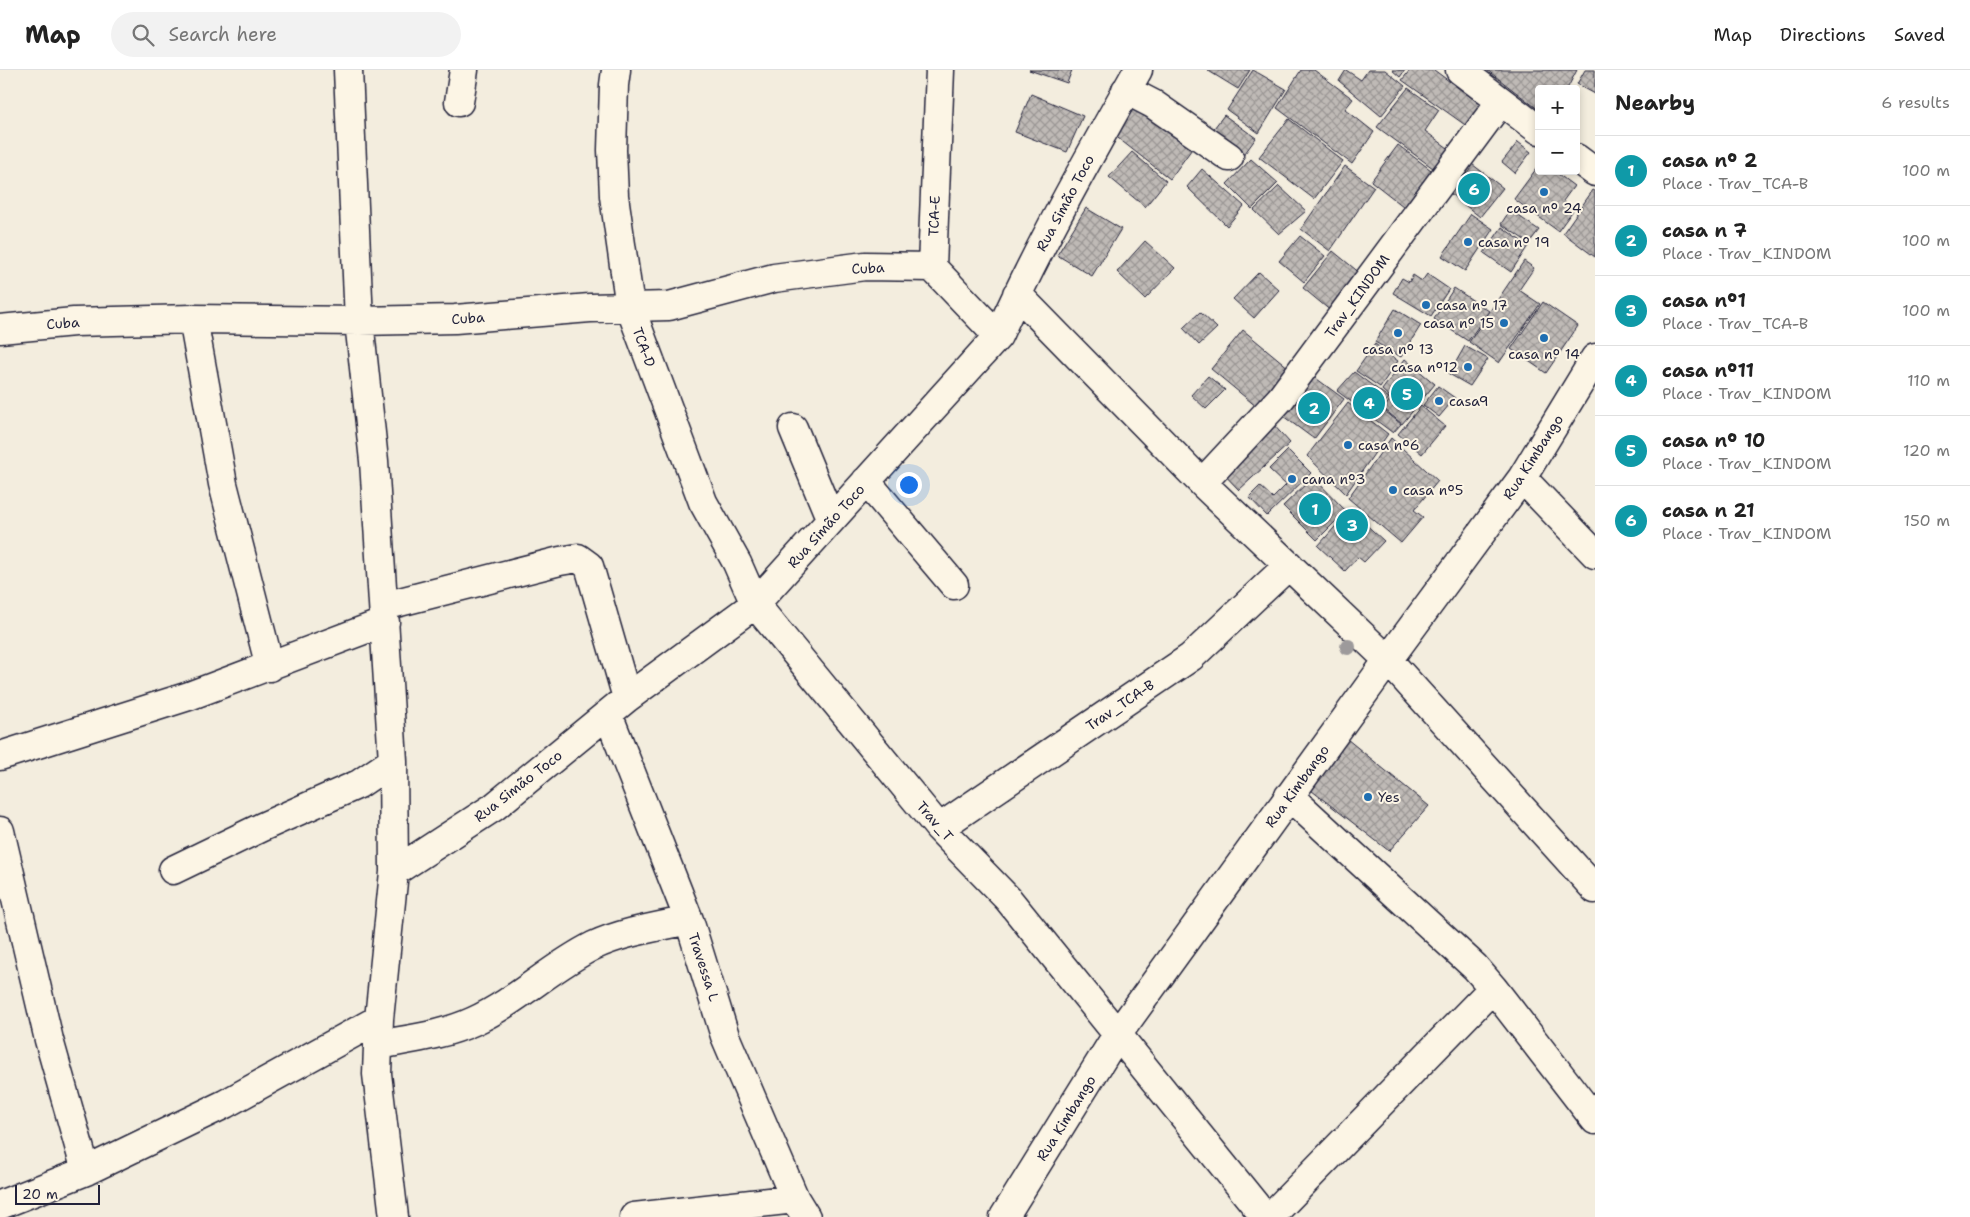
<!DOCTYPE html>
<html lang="en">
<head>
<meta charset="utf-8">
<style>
  body { margin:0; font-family:"Shantell Sans",sans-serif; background:#f2f2f2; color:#222 }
  .controls { position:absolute; right:15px; top:15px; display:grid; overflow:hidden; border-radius:5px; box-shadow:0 2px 8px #0003 }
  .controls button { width:45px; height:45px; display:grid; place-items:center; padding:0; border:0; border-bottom:1px solid #e0e0e0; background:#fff; color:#222; font:25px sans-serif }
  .scale { position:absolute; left:15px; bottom:12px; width:85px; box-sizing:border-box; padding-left:5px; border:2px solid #22223b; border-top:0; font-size:14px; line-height:18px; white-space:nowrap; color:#22223b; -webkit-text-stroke:4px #fcf5e5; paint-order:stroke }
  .you { position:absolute; left:908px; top:414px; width:18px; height:18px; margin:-12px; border:4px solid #fff; border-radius:50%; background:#1a73e8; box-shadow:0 0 0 8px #1a73e833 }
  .badge { display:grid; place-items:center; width:32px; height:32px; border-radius:50%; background:#db2777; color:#fff; font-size:16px; font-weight:700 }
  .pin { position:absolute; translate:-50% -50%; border:2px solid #fff; box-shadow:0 1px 5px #0006 }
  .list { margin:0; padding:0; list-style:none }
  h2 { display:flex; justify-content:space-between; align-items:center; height:65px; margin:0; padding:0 20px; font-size:21px }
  h2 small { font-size:16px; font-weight:400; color:#767676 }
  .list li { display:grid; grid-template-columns:32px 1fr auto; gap:15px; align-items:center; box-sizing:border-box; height:70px; padding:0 20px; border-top:1px solid #e0e0e0 }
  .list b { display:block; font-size:19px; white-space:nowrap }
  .list p { margin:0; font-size:16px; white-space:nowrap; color:#767676 }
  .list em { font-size:16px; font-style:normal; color:#767676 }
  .icon { flex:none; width:28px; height:28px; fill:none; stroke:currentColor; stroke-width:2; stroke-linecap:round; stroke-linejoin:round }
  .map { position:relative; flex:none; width:1595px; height:1147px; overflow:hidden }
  header { display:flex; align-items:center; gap:30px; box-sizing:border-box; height:70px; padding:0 25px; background:#fff; border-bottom:1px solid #e0e0e0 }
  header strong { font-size:24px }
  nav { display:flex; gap:28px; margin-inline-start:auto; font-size:18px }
  .search { width:350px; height:45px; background:#f2f2f2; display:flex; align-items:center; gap:12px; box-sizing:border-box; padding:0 18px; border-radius:28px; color:#767676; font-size:19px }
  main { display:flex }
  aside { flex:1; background:#fff }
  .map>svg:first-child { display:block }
  .building { fill:url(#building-cross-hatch); stroke:#22223b }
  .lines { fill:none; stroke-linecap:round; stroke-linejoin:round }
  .street-casing { stroke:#22223b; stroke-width:31 }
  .street { stroke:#fcf5e5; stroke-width:28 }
  .tree { fill:#9d9a9b }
  .poi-dot { fill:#1f6fb2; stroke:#fcf5e5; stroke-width:2 }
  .labels { text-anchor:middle; stroke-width:4; stroke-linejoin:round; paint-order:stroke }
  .street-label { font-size:14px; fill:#22223b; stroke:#fcf5e5 }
  .poi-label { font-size:14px; fill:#22223b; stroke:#fcf5e5; text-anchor:start }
</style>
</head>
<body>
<header>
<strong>Map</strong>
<div class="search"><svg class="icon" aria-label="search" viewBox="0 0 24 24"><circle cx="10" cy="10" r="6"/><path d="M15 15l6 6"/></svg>Search here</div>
<nav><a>Map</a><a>Directions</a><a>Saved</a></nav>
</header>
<main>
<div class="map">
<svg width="1595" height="1147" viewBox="0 0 1595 1147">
  <defs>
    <pattern id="building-cross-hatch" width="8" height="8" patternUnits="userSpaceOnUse" patternTransform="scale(1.25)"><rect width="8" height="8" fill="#bfbab6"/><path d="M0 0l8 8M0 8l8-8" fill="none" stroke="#9b9795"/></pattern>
  </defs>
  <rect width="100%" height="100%" fill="#f3edde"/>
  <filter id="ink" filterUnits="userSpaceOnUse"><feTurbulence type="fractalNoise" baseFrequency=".02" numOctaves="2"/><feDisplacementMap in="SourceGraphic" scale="10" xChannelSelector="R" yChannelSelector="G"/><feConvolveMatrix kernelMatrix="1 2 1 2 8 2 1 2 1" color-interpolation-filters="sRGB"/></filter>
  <g filter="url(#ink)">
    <path class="building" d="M1029 0H1072L1067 13Z
      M1207 0H1250L1238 19Z
      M1253 0 1286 19 1259 63 1227 40Z
      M1301 0H1314L1353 29 1345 39 1374 62 1352 94 1277 38Z
      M1346 0 1361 10 1368 0H1385L1405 16 1381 46 1339 11Z
      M1392 0H1405L1400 7Z
      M1410 0H1434L1484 37 1468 57 1402 10Z
      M1487 0H1577L1567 19H1539V40Z
      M1585 0H1595V24L1577 14Z
      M1408 18 1439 40 1425 61 1452 81 1437 101 1377 57Z
      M1031 24 1083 46 1067 82 1015 62Z
      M1134 26 1197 72 1170 109 1109 61Z
      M1224 45 1256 68 1240 90 1208 66Z
      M1289 49 1343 91 1314 129 1259 87Z
      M1518 72 1531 82 1515 103 1502 92Z
      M1398 75 1435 103 1408 140 1371 111Z
      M1132 82 1166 111 1145 137 1109 107Z
      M1251 89 1278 113 1252 139 1227 114Z
      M1468 91 1503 118 1480 147 1446 120Z
      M1539 95V101H1554L1574 116 1563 131 1574 139 1558 161 1514 129Z
      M1345 96 1374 117 1330 181 1301 159Z
      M1202 99 1244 136 1227 156 1187 117Z
      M1279 116 1306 141 1279 164 1254 140Z
      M1593 120 1595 121V187L1563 163Z
      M1086 138 1121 159 1092 206 1057 185Z
      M1510 140 1539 160 1529 173 1501 154Z
      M1471 144 1493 159 1465 201 1442 186Z
      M1502 157 1528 176 1511 202 1484 183Z
      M1300 166 1325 186 1304 212 1279 191Z
      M1145 171 1175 198 1145 229 1117 202Z
      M1333 181 1361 204 1332 242 1303 218Z
      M1524 191 1534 198 1519 220 1540 234 1499 293 1469 272Z
      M1259 202 1279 220 1254 248 1233 229Z
      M1427 204 1449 219 1431 246 1393 223 1402 208 1409 212 1413 205 1422 211Z
      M1454 218 1489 241 1468 271 1434 249Z
      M1543 232 1578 256 1546 303 1511 279Z
      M1395 239 1421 255 1401 287 1375 272Z
      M1200 242 1217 258 1199 275 1183 258Z
      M1243 260 1289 298 1257 337 1211 299Z
      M1375 274 1398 291 1380 317 1356 301Z
      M1465 276 1488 289 1470 316 1449 304Z
      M1405 289 1435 314 1402 354 1384 339 1391 328 1382 320Z
      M1354 302 1389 328 1381 338 1401 354 1393 363 1337 321Z
      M1208 306 1225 320 1206 339 1191 325Z
      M1313 306 1344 329 1314 369 1283 346Z
      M1438 316 1455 328 1439 347 1423 335Z
      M1348 333 1388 364 1346 424 1307 386Z
      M1421 336 1445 356 1422 384 1398 364Z
      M1271 352 1290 373 1239 420 1219 399Z
      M1391 368 1438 411 1414 440 1423 447 1401 473 1348 428Z
      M1288 380 1311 403 1267 446 1249 427 1260 416 1273 428 1286 415 1269 399Z
      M1313 407 1346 441 1317 470 1283 436Z
      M1350 440 1384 471 1364 492 1358 487 1345 501 1318 476Z
      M1347 669 1429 736 1389 781 1307 717Z"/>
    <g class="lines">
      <g class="street-casing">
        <path id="street" d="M348 0 359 251 374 391 393 691 394 802 379 949 377 1004 394 1147
          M616 0 614 15 612 80 614 126 630 237 703 432 737 493 755 534 939 758 1008 829 1265 1147
          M940 0 932 197 998 266
          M1460 0 1539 60
          M1126 20 1153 34 1229 87
          M459 32 464 0
          M1576 88 1595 102
          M1017 224 1202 413 1388 590 1595 819
          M193 249 223 414 270 597
          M0 259 74 252 193 249 359 251 455 249 590 238 669 236 774 208 865 196 932 197
          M793 358 831 450
          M1522 408 1595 484
          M866 411 954 515
          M1202 413 1281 328 1501 31
          M384 536 560 491 578 488 589 496 627 628
          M608 644 689 850 725 966 795 1129 806 1147
          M0 686 189 626 385 552
          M1289 726 1475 897 1493 918 1595 1050
          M939 758 1191 587 1289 495
          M0 761 49 970 86 1101
          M173 800 262 757 359 714 393 691
          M394 802 494 737 627 628 755 534 998 266C1039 175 1089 87 1138 0
          M378 975C410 969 444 965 474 951 517 931 551 897 593 876 623 862 657 857 689 850
          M0 1135 86 1101 225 1034 379 949
          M634 1147 795 1129
          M1004 1147 1117 965 1388 590 1522 408 1595 288
          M1270 1147 1493 918"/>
      </g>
      <use href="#street" class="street"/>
    </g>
    <circle class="tree" cx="1348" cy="577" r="8"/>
  </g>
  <g class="poi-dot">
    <circle cx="1544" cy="122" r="5"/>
    <circle cx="1468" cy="172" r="5"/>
    <circle cx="1426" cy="235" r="5"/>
    <circle cx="1504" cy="253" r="5"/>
    <circle cx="1398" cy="263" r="5"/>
    <circle cx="1544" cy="268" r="5"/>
    <circle cx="1468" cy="297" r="5"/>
    <circle cx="1439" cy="331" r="5"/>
    <circle cx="1348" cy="375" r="5"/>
    <circle cx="1292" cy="409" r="5"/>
    <circle cx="1393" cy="420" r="5"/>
    <circle cx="1368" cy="727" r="5"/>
  </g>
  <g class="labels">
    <g class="street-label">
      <text transform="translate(1065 133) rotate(-62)" y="5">Rua Simão Toco</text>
      <text transform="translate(934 146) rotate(-88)" y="5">TCA-E</text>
      <text transform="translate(868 198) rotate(-3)" y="5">Cuba</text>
      <text transform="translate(1357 226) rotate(-54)" y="5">Trav_KINDOM</text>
      <text transform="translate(468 248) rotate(-4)" y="5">Cuba</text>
      <text transform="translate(63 253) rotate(-4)" y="5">Cuba</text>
      <text transform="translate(644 277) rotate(70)" y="5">TCA-D</text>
      <text transform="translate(1533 387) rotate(-57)" y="5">Rua Kimbango</text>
      <text transform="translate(826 456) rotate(-48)" y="5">Rua Simão Toco</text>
      <text transform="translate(1120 635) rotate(-34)" y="5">Trav_TCA-B</text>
      <text transform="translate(518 716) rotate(-38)" y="5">Rua Simão Toco</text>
      <text transform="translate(1297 716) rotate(-54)" y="5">Rua Kimbango</text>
      <text transform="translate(935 751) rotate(49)" y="5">Trav_T</text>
      <text transform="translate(704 897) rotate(72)" y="5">Travessa L</text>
      <text transform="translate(1066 1048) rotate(-58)" y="5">Rua Kimbango</text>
    </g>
    <g class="poi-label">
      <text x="1544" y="143" text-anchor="middle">casa nº 24</text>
      <text x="1478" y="177">casa nº 19</text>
      <text x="1436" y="240">casa nº 17</text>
      <text x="1494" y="258" text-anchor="end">casa nº 15</text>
      <text x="1398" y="284" text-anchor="middle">casa nº 13</text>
      <text x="1544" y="289" text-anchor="middle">casa nº 14</text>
      <text x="1458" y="302" text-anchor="end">casa nº12</text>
      <text x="1449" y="336">casa9</text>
      <text x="1358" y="380">casa nº6</text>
      <text x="1302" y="414">cana nº3</text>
      <text x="1403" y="425">casa nº5</text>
      <text x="1378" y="732">Yes</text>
    </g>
  </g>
</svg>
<div class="controls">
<button>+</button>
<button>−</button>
</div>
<div class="scale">20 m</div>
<div class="you"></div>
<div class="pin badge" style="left:1315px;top:439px;background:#0f9aa8">1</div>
<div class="pin badge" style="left:1314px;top:338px;background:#0f9aa8">2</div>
<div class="pin badge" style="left:1352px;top:455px;background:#0f9aa8">3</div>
<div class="pin badge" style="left:1369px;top:333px;background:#0f9aa8">4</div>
<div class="pin badge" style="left:1407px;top:324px;background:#0f9aa8">5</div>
<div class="pin badge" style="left:1474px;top:119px;background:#0f9aa8">6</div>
</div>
<aside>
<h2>Nearby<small>6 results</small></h2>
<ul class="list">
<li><span class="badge" style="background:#0f9aa8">1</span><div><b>casa nº 2</b><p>Place · Trav_TCA-B</p></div><em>100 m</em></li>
<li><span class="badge" style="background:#0f9aa8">2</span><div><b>casa n 7</b><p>Place · Trav_KINDOM</p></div><em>100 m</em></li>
<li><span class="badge" style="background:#0f9aa8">3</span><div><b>casa nº1</b><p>Place · Trav_TCA-B</p></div><em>100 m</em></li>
<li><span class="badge" style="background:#0f9aa8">4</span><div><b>casa nº11</b><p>Place · Trav_KINDOM</p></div><em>110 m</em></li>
<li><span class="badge" style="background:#0f9aa8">5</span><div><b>casa nº 10</b><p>Place · Trav_KINDOM</p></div><em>120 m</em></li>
<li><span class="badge" style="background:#0f9aa8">6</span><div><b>casa n 21</b><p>Place · Trav_KINDOM</p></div><em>150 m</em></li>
</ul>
</aside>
</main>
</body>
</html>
